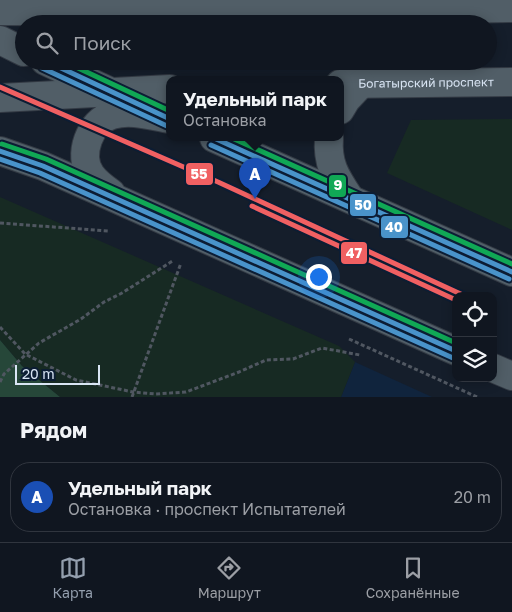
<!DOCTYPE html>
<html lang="ru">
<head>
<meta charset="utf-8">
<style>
  body { margin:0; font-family:"Golos Text",sans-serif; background:#191f29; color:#f1f3f6 }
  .controls { position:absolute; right:15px; bottom:15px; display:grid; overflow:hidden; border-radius:10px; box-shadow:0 2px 12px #0003 }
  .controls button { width:45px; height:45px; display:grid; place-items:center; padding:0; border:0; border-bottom:1px solid #30353e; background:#101620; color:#f1f3f6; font:25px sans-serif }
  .scale { position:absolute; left:15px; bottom:12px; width:85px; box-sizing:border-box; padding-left:5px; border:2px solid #d9e5f4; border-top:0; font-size:14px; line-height:18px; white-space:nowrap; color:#d9e5f4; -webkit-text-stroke:4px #0c1d34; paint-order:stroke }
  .you { position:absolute; left:318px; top:276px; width:18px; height:18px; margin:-12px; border:4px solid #fff; border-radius:50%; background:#1a73e8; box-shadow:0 0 0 8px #1a73e833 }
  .badge { display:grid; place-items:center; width:32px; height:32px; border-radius:50%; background:#949fae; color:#fff; font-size:16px; font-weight:700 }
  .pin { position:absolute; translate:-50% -41px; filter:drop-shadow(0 1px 2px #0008) }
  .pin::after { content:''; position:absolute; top:26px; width:18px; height:15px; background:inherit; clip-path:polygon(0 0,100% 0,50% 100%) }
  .popup { position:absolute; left:166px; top:76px; width:178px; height:65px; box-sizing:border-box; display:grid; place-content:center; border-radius:10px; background:#101620; filter:drop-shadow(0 1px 4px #0005); font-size:16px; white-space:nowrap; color:#9c9fa5 }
  .popup b { font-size:19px; color:#f1f3f6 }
  .popup::after { content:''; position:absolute; left:50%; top:100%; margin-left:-10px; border:10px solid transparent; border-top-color:#101620 }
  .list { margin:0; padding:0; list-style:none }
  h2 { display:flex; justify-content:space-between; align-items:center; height:65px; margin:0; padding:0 20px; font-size:21px }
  h2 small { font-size:16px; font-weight:400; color:#9c9fa5 }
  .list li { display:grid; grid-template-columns:32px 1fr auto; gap:15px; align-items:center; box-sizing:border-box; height:70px; margin:0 10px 10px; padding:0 10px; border:1px solid #30353e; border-radius:20px }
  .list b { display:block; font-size:19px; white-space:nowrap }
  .list p { margin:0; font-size:16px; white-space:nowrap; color:#9c9fa5 }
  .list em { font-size:16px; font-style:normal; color:#9c9fa5 }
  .icon { flex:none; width:28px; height:28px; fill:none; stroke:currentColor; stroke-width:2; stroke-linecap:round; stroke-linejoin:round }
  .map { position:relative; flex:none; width:512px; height:397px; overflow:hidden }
  .search { position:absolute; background:#101620; box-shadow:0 2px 12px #0003; left:15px; right:15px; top:15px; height:55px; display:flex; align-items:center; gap:12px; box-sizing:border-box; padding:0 18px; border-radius:28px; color:#9c9fa5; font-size:19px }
  .sheet { height:145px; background:#101620 }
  nav { display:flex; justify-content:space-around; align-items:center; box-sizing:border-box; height:70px; border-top:1px solid #30353e; background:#101620; font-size:14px; color:#9c9fa5 }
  nav a { display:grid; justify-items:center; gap:2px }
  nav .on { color:#949fae }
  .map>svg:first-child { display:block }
  .built { fill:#10243d }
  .green { fill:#172a23 }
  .forest { fill:#264739 }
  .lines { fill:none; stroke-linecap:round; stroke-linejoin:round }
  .major-casing { stroke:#333a44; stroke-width:30 }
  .path { stroke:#505761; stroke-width:3; stroke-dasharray:4 2.5; stroke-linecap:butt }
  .major { stroke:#515e67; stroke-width:28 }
  .bus-1-casing { stroke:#0c1d34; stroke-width:9 }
  .bus-2-casing { stroke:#0c1d34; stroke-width:9 }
  .bus-3-casing { stroke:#0c1d34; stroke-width:9 }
  .bus-1 { stroke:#4993ca; stroke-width:5 }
  .bus-2 { stroke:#4993ca; stroke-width:5 }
  .bus-3 { stroke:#10a855; stroke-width:5 }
  .tram-1-casing { stroke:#0c1d34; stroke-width:9 }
  .tram-2-casing { stroke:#0c1d34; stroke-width:9 }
  .tram-1 { stroke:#f06062; stroke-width:5 }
  .tram-2 { stroke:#f06062; stroke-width:5 }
  .labels { text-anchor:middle; stroke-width:4.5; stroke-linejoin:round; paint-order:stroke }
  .street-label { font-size:12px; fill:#d9e5f4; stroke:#0c1d34 }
  .line-badge { stroke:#0c1d34; stroke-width:2 }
  .badge-label { font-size:14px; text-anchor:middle; font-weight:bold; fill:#fff }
</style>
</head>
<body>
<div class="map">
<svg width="512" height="397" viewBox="0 0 512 397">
  <rect width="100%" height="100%" fill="#151e2b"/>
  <path class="built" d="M355 362 432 397H341Z"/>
  <path class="green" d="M512 119V230L387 173 411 120Z
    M0 197 339 346 355 362 341 397H60L22 366 0 340Z"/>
  <path class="forest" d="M0 340 22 366 60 397H0Z"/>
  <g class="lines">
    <g class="major-casing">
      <g id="major">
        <path d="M0 11 246 13 512 8"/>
        <path d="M0 40 24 52"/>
        <path d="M45 61 107 90"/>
        <path id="s1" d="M340 84 512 82"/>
        <path d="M0 98 170 89"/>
        <path d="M340 110 346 100 361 84"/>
        <path d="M214 138 512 272"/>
        <path d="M329 138C327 163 335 176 349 197"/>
        <path d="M0 151 43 166 456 351"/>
        <path d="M111 193C104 188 96 182 91 175 77 155 90 121 112 115 130 109 152 116 170 119"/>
        <path d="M493 368 512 376"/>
      </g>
    </g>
    <path class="path" d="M0 223 108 231
      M0 327 25 354 76 380 133 392 156 394 186 392 239 372 266 360 293 359 322 348 360 355
      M349 339 477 397
      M0 382 4 374 39 343 81 319 104 302 122 293 174 260
      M132 397 181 263"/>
    <use href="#major" class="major"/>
    <g class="bus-1-casing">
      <path id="bus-1" d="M46 61 170 119
        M214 138 512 272
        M0 151 43 166 456 351"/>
    </g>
    <g class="bus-2-casing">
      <path id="bus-2" d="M42 68 167 126
        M211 145 509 279
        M0 159 40 173 453 358"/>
    </g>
    <g class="bus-3-casing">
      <path id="bus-3" d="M63 61 170 111
        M232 138 512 264
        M2 144 46 159 456 343"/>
    </g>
    <use href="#bus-1" class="bus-1"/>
    <use href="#bus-2" class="bus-2"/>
    <use href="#bus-3" class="bus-3"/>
    <g class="tram-1-casing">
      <path id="tram-1" d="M0 87 218 182 465 296"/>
    </g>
    <g class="tram-2-casing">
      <path id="tram-2" d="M252 206 456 300"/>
    </g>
    <use href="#tram-1" class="tram-1"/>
    <use href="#tram-2" class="tram-2"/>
  </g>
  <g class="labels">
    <g class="street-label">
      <text dy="4" stroke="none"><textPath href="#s1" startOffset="86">Богатырский проспект</textPath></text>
    </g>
  </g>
  <g class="line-badge">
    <rect x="185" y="162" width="29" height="24" rx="5" fill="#f06062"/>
    <rect x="328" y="174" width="19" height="24" rx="5" fill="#10a855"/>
    <rect x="349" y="193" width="28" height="24" rx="5" fill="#4993ca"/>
    <rect x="380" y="215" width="29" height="24" rx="5" fill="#4993ca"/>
    <rect x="340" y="241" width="28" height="24" rx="5" fill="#f06062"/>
  </g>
  <g class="badge-label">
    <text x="199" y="179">55</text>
    <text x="338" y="190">9</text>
    <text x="363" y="210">50</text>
    <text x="394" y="232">40</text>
    <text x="354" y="258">47</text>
  </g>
</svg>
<div class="controls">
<button><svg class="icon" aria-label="locate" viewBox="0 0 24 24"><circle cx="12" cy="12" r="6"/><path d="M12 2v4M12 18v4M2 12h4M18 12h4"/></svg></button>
<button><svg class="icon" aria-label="layers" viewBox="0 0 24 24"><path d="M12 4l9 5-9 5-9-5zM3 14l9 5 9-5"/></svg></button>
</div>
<div class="scale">20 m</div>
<div class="you"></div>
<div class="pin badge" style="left:255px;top:199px;background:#1a4fb4">A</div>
<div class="popup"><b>Удельный парк</b>Остановка</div>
<div class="search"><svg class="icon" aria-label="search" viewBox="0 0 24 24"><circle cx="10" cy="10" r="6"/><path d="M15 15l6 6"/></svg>Поиск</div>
</div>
<section class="sheet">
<h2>Рядом<small></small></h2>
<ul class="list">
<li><span class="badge" style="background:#1a4fb4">A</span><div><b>Удельный парк</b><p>Остановка · проспект Испытателей</p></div><em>20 m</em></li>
</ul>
</section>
<nav>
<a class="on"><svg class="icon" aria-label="map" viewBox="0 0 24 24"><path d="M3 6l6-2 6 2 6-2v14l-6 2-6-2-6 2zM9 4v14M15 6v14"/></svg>Карта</a>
<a><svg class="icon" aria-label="directions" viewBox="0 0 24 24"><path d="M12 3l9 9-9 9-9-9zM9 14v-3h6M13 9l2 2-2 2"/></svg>Маршрут</a>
<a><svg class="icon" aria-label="saved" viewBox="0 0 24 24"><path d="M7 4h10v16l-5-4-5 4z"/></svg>Сохранённые</a>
</nav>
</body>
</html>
